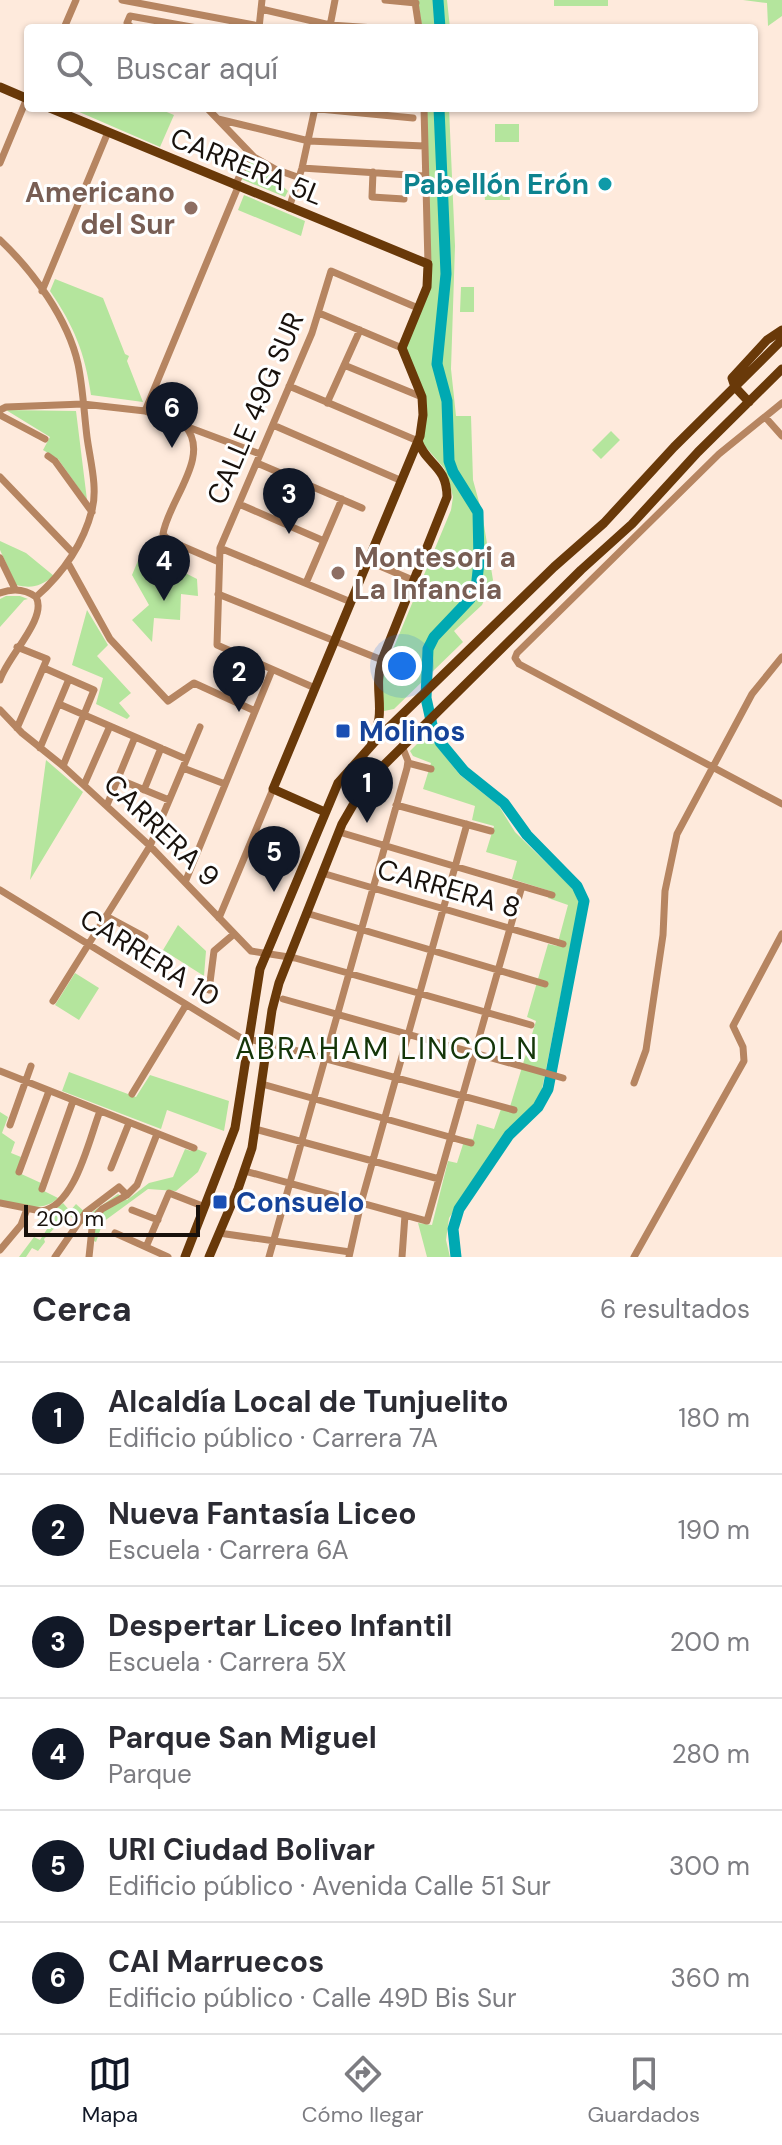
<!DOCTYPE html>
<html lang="es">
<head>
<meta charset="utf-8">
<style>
  body { margin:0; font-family:"DM Sans",sans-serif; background:#f2f2f3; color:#2b2b33 }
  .scale { position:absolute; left:24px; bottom:20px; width:176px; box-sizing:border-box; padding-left:8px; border:4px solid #18110c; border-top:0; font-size:22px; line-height:28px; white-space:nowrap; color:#18110c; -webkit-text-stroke:6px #fff; paint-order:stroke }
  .you { position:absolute; left:402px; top:666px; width:28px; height:28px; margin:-20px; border:6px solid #fff; border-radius:50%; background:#1a73e8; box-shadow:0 0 0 12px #1a73e833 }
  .badge { display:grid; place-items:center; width:52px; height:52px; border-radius:50%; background:#111827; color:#fff; font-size:26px; font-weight:700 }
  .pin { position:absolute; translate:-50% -66px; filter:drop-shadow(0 2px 4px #0008) }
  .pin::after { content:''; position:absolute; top:42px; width:28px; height:24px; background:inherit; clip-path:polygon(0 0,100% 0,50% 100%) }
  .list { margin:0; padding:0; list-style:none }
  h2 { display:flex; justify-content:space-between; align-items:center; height:104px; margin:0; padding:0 32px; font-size:34px }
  h2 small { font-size:26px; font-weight:400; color:#7c7c81 }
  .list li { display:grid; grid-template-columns:52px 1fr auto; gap:24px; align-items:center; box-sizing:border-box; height:112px; padding:0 32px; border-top:2px solid #e1e1e2 }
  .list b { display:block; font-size:30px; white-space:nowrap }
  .list p { margin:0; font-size:26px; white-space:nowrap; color:#7c7c81 }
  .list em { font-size:26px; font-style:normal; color:#7c7c81 }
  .icon { flex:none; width:44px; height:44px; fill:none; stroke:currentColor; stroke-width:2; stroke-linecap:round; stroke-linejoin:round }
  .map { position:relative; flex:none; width:782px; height:1257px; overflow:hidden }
  .search { position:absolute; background:#fff; box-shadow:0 2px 6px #0004; left:24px; right:24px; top:24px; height:88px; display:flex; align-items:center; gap:20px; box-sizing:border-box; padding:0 28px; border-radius:8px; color:#7c7c81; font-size:30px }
  .sheet { height:776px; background:#fff }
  nav { display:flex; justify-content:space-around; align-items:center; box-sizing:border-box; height:112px; border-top:2px solid #e1e1e2; background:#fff; font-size:22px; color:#7c7c81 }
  nav a { display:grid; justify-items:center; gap:4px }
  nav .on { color:#111827 }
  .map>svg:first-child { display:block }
  .green { fill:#b4e59d }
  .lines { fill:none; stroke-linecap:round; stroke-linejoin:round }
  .river { stroke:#00a9b2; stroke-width:11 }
  .minor { stroke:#b68561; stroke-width:7 }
  .major { stroke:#693909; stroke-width:9 }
  .culture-dot { fill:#0f9aa8; stroke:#fff; stroke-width:3 }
  .education-dot { fill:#8d6e63; stroke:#fff; stroke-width:3 }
  .transit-dot { fill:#1a4fb4; stroke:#fff; stroke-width:3 }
  .labels { text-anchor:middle; stroke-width:6; stroke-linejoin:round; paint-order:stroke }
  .street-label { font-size:28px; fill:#18110c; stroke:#fff }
  .culture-label { font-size:28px; font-weight:bold; fill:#0d838f; stroke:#fff; text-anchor:end }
  .education-label { font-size:28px; font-weight:bold; fill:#785e54; stroke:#fff; text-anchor:end }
  .transit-label { font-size:28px; font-weight:bold; fill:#164399; stroke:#fff; text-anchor:start }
  .neighbourhood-label { font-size:30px; letter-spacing:2px; fill:#153609; stroke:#fff }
</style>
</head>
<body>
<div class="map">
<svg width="782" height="1257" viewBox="0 0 782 1257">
  <rect width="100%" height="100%" fill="#feeadc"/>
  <path class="green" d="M418 0H447L450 28H422Z
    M554 0H608V6H554Z
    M743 0H782V16L768 26 767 3Z
    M70 108H157L174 115 160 147Z
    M427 108H449L455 246 451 369 456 416H471L473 480 482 513 493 580 482 605 454 631 463 642 394 709 384 711 382 680 386 666 451 510 453 497 449 481 444 468 423 444V389L408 357 406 347 426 300Z
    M495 124H519V142H495Z
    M250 158 288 191 285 197 241 179Z
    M509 186 510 200H485L484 187Z
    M244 195 305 221 301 236 238 210Z
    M55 279 103 298 125 354 129 356 127 361 143 402 91 395C85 353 74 326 50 291Z
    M461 287H474V312H460Z
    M6 410 76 411 87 500 58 459 43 450 50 437Z
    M611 431 620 440 601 459 592 450Z
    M0 541 26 553 54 576C40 586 33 589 16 585L0 550Z
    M142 551 197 579 198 596 181 594 180 620 154 618 152 642 132 620 149 605 132 575Z
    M6 596H20L28 599 24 600 0 627V599Z
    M87 610 108 645 97 656 131 693 119 703 130 716 127 719 96 704 103 678 72 665Z
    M427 734 460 775 499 806 515 832 574 890 579 904 541 1094 534 1105 505 1133 449 1218 446 1240 450 1257H427L418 1223 432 1225 448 1161 457 1163 465 1138 473 1139 477 1124 494 1129 501 1109 509 1110 536 1021 527 1017 548 944 557 946 568 905 548 898 550 891 512 879 517 861 486 852 494 826 472 820 475 806 423 789 431 763 413 756 410 751Z
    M46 760 83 792 30 880Z
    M178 925 206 951 204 976 163 950Z
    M75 973 99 988 79 1020 55 1005Z
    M69 1072 136 1097 150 1075 229 1101 224 1131 167 1110 161 1129 62 1091Z
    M0 1112 8 1117 2 1133 15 1142 11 1153 21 1157 17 1172 41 1183 40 1189 58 1198C41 1214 21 1204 0 1200Z
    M194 1148 207 1153 198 1172 176 1191 148 1189 103 1222 96 1242 94 1241V1228L77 1222 68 1214 44 1239 45 1242 38 1251 32 1248 26 1257H19L34 1237 40 1240 49 1226 37 1218 47 1216 63 1203 70 1211 76 1204 88 1215 118 1194 127 1200 149 1183 173 1177 185 1149 191 1151Z"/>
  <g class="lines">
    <path class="river" d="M438 0 440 28
      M439 108 446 274 437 364 447 401 449 461 453 472 478 512 479 562 476 589 470 599 434 637 428 649 426 698 432 725 440 742 464 771 504 803 527 835 577 886 584 901 548 1089 538 1107 509 1135 459 1209 453 1229 456 1257"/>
    <path class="minor" d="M122 0 259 26
      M385 0 416 3
      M415 2 419 28
      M261 9 330 25 375 28
      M330 26 335 0
      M64 28 76 0
      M132 28 127 23 130 16 197 28
      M259 28 262 0
      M207 108 254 157 275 169 300 178
      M309 108 413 118
      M424 108 428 264
      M218 119 309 141 424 146
      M0 163 27 98
      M302 168 424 176
      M373 172 372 197 404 199
      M235 186 250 153
      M289 208 302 168 315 108
      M0 240C33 271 68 319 78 364 83 388 84 413 87 437 90 460 98 488 92 510 83 545 62 574 36 597
      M42 291 108 132
      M319 313 402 348
      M344 365 422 397
      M289 386 418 441
      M327 403 360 330
      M782 403 719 454 517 653 515 658 519 664 782 804
      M0 410 6 407 83 404 145 411 260 454
      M145 411 238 187
      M0 415 45 439
      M766 418 782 436
      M273 425 402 481
      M185 426C212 456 168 501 163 534L168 540 219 562
      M48 456 55 461 92 512
      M257 463 362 508
      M0 477 73 553
      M239 504 324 541
      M220 548 351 602
      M0 558 15 589
      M368 561 415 581
      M68 563 110 639 168 701 194 683 255 711
      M306 583 342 499
      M0 593C13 588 25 589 36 597
      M218 594 382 660
      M44 668 94 690 63 766
      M0 680C7 657 48 618 36 597
      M315 688 217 645 220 548 312 333 331 271 418 308
      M59 704 186 759
      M0 710 22 733 63 766 150 846 251 951 295 958 531 1025
      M17 728 47 659 17 647
      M40 748 69 679
      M408 763 431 769
      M183 768 225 784
      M118 779 169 800
      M84 785 110 726
      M144 790 161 748
      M107 805 135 737
      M396 805 491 831
      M339 832 552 895
      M322 873 563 944
      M186 880 272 670
      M0 890 241 1038 268 1043 514 1110
      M306 913 545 984
      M106 916 145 937
      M219 918 273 789
      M209 990 214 951 234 934
      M283 999 563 1078
      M53 1001 150 846 200 727
      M0 1071 194 1148
      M634 1083 646 1050 663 935 665 891 677 834 752 694 782 657
      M262 1084 471 1143
      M132 1094 186 1005
      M10 1125 31 1066
      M255 1129 439 1179
      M111 1168 129 1123
      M245 1171 427 1221 522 886
      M19 1172 49 1091
      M42 1189 73 1101
      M0 1203 41 1211C75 1207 89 1139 100 1111
      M132 1210 158 1220
      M115 1233 168 1257
      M219 1233 350 1252
      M146 1247 169 1193 205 1207
      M0 1250 21 1225 27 1209
      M55 1257 86 1212 119 1187 127 1195
      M89 1257 93 1219 102 1209 127 1195 137 1185 157 1134
      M269 1257 407 768 408 761 402 746
      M349 1257 361 1203 467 824
      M402 1257 405 1215
      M634 1257 744 1061 743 1047 733 1026 782 934"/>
    <path class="major" d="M0 87 28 99
      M50 108 428 264 427 287 402 348 422 397 423 415 420 436 273 789 325 812
      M749 402 735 387 732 378 767 340 782 330
      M370 740C389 714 372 692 382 660L447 497C447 465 426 465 418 441
      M185 1257 235 1128 260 969 338 783 379 737 554 567 604 523 674 447 782 340
      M209 1257 238 1189 252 1148 272 1010 279 983 342 824 360 793 385 764 581 570 632 524 698 452 782 369"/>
  </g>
  <circle class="culture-dot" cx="605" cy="184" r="8"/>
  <g class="education-dot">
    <circle cx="191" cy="208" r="8"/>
    <circle cx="338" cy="573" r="8"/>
  </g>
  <g class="transit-dot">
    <rect x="335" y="723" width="16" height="16" rx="4"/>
    <rect x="212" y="1194" width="16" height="16" rx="4"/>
  </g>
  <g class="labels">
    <g class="street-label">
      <text transform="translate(247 166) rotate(22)" y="10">CARRERA 5L</text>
      <text transform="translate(255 408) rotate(-67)" y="10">CALLE 49G SUR</text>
      <text transform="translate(162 830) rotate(44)" y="10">CARRERA 9</text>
      <text transform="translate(449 888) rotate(16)" y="10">CARRERA 8</text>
      <text transform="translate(150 957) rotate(32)" y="10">CARRERA 10</text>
    </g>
    <g class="culture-label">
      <text x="589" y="194">Pabellón Erón</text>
    </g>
    <g class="education-label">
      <text x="175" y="202">Americano<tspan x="175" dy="32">del Sur</tspan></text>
      <text x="354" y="567" text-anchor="start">Montesori a<tspan x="354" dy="32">La Infancia</tspan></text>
    </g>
    <g class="transit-label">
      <text x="359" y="741">Molinos</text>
      <text x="236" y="1212">Consuelo</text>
    </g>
    <g class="neighbourhood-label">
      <text x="387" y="1059">ABRAHAM LINCOLN</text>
    </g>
  </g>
</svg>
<div class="scale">200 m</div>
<div class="you"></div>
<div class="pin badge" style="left:367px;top:823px">1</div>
<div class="pin badge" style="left:239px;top:712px">2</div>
<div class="pin badge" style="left:289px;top:534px">3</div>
<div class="pin badge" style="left:164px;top:601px">4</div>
<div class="pin badge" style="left:274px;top:892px">5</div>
<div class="pin badge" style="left:172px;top:448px">6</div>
<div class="search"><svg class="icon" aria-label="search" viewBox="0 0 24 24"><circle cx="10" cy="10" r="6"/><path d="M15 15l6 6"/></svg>Buscar aquí</div>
</div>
<section class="sheet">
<h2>Cerca<small>6 resultados</small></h2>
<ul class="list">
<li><span class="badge">1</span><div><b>Alcaldía Local de Tunjuelito</b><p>Edificio público · Carrera 7A</p></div><em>180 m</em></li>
<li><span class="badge">2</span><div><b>Nueva Fantasía Liceo</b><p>Escuela · Carrera 6A</p></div><em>190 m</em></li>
<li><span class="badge">3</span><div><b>Despertar Liceo Infantil</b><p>Escuela · Carrera 5X</p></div><em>200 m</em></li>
<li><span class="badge">4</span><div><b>Parque San Miguel</b><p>Parque</p></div><em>280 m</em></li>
<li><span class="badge">5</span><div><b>URI Ciudad Bolivar</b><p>Edificio público · Avenida Calle 51 Sur</p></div><em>300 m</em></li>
<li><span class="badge">6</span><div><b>CAI Marruecos</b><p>Edificio público · Calle 49D Bis Sur</p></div><em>360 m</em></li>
</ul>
</section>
<nav>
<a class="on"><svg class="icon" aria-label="map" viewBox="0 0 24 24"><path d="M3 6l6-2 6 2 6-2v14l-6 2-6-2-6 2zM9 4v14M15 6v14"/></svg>Mapa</a>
<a><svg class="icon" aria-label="directions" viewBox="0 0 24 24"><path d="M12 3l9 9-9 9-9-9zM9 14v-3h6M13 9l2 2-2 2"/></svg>Cómo llegar</a>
<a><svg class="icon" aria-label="saved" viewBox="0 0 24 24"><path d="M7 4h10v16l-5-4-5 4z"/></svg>Guardados</a>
</nav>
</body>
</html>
